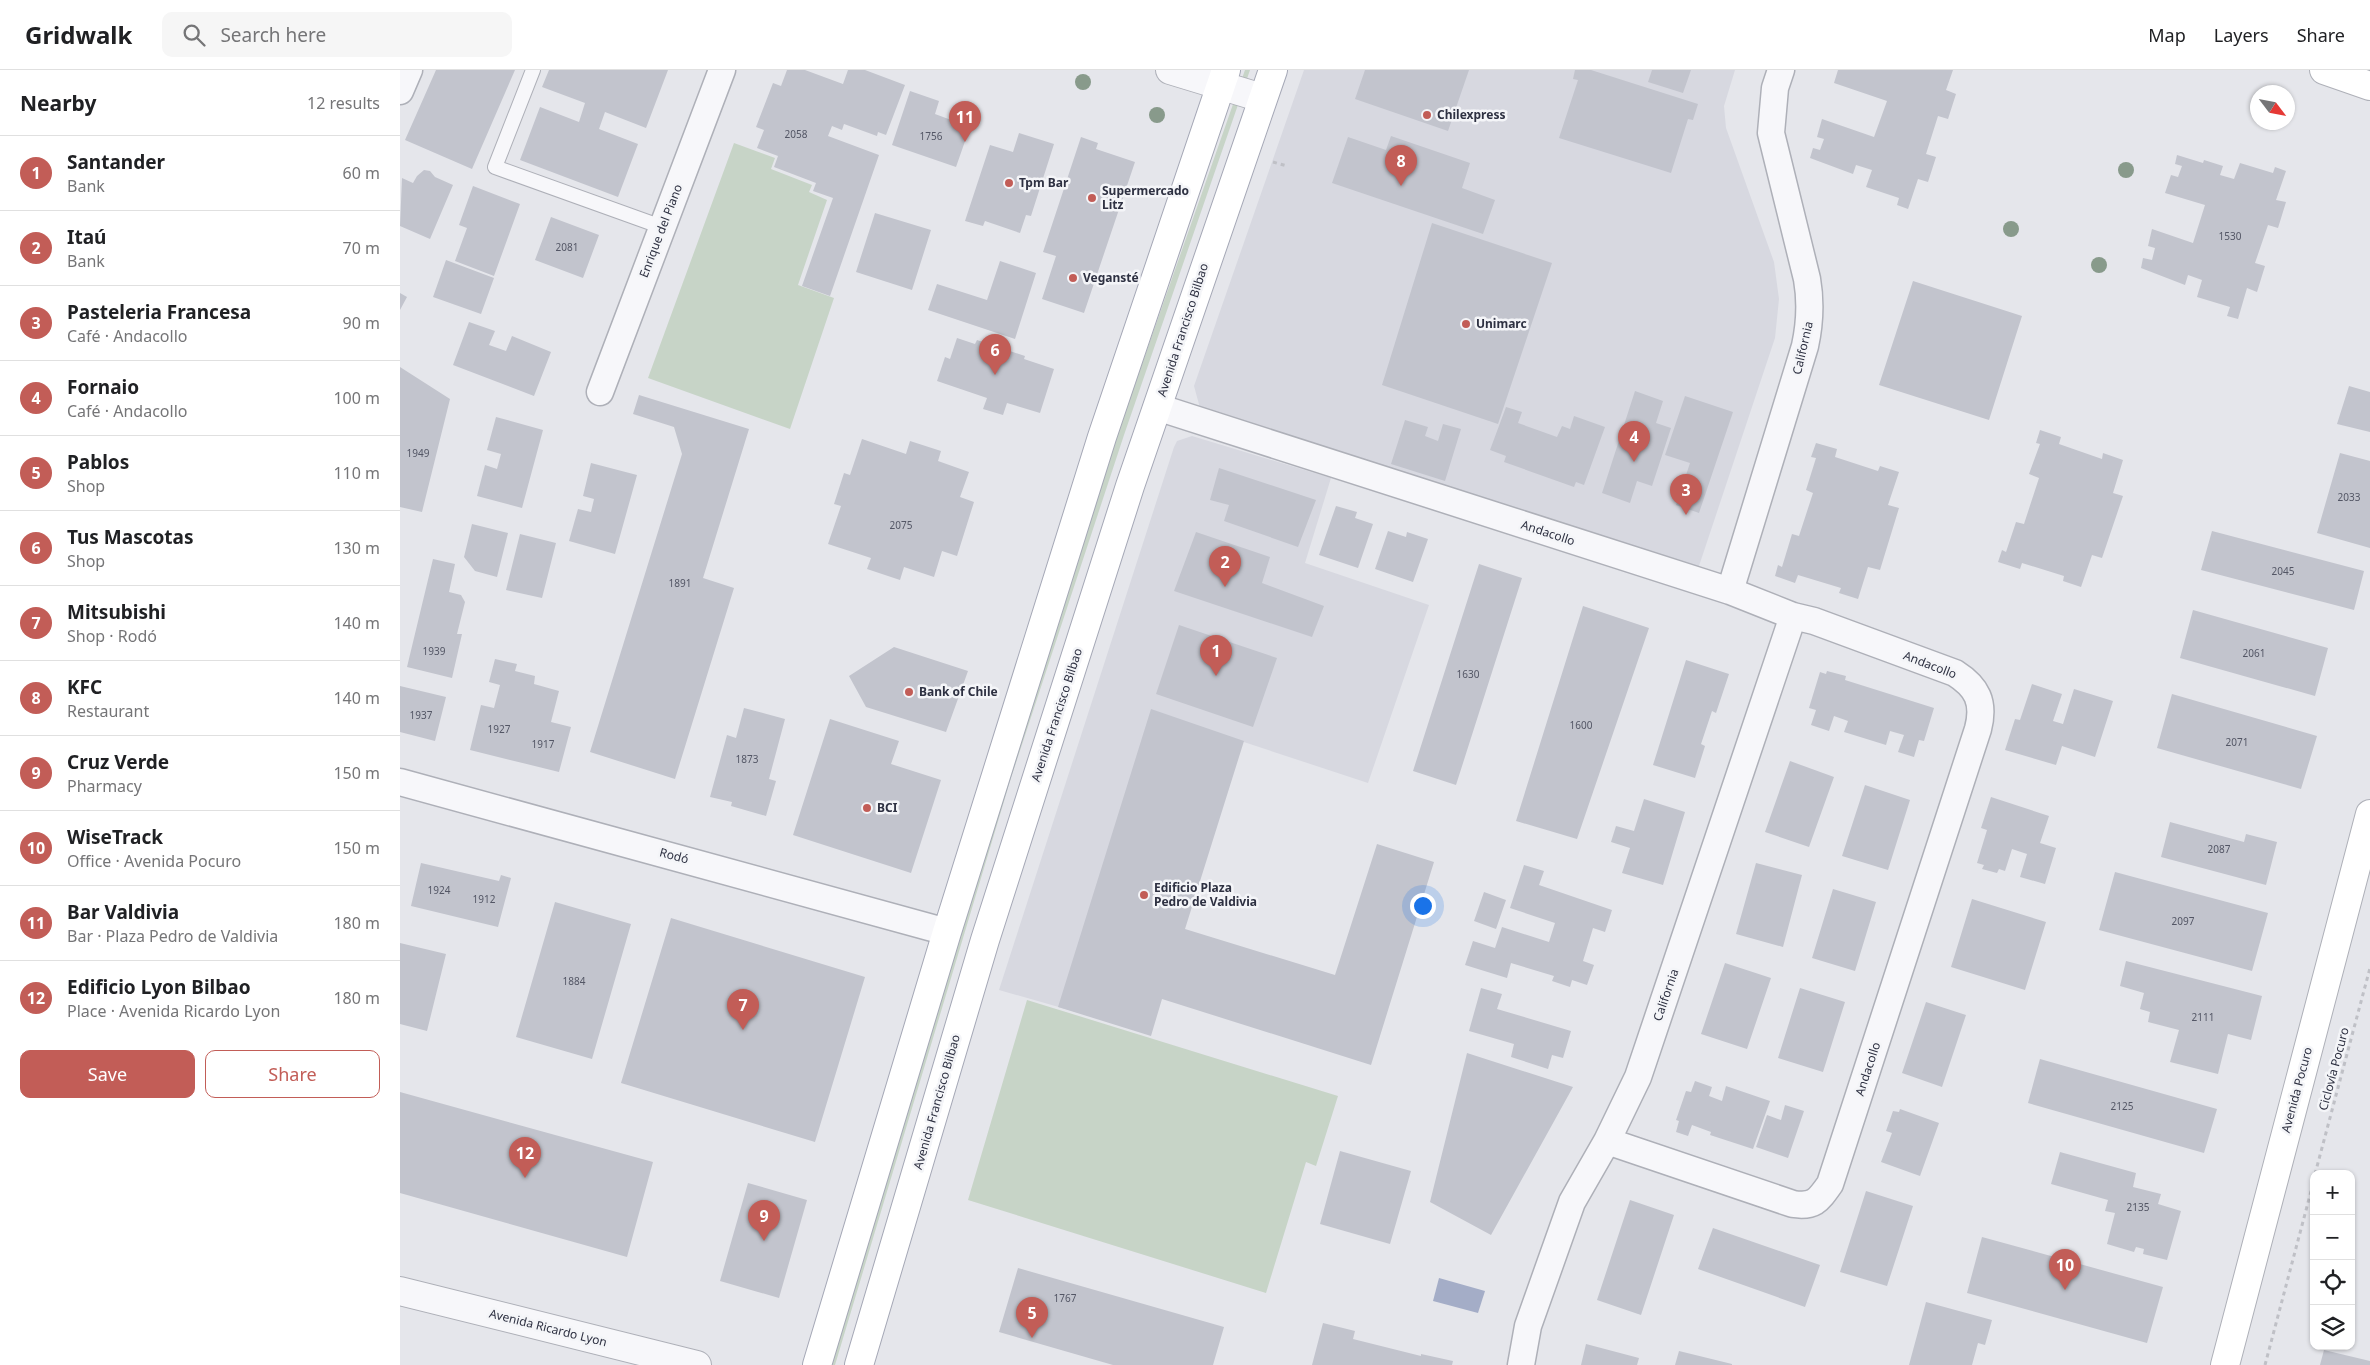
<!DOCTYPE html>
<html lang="en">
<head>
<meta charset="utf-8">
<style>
  body { margin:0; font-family:"Noto Sans",sans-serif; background:#f6f6f6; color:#202124 }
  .controls { position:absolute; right:15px; bottom:15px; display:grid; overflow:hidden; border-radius:10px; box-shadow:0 1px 4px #0004 }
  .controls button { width:45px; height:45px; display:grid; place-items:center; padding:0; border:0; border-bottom:1px solid #e0e0e0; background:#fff; color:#202124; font:25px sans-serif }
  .compass { position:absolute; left:1850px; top:15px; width:45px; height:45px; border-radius:50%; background:#fff; box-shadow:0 1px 4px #0004; rotate:122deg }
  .you { position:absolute; left:1022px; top:835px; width:18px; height:18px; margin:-12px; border:4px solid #fff; border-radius:50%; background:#1a73e8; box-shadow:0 0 0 8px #1a73e833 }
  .badge { display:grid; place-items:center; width:32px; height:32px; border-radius:50%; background:#c25d57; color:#fff; font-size:16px; font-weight:700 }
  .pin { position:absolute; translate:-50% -41px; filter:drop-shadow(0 1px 2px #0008) }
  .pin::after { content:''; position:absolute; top:26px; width:18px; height:15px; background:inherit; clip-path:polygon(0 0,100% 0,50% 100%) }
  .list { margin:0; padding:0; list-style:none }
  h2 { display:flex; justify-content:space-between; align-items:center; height:65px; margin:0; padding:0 20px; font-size:21px }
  h2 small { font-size:16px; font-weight:400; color:#757577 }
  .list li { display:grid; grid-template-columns:32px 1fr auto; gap:15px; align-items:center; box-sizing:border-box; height:75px; padding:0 20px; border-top:1px solid #e0e0e0 }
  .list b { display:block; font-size:19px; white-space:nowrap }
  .list p { margin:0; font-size:16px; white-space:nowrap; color:#757577 }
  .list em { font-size:16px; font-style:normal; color:#757577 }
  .actions { display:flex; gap:10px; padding:15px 20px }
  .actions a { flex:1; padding:11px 0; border:1px solid #c25d57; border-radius:10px; text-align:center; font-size:18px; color:#c25d57 }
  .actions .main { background:#c25d57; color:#fff }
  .icon { flex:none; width:28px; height:28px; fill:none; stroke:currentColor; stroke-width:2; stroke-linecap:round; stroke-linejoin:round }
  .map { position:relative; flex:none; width:1970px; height:1295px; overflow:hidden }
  header { display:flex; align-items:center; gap:30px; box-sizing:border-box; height:70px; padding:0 25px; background:#fff; border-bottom:1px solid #e0e0e0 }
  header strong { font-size:24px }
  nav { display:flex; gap:28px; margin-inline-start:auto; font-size:18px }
  .search { width:350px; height:45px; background:#f6f6f6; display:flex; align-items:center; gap:12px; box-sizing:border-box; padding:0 18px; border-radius:10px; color:#757577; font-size:19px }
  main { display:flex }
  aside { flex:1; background:#fff }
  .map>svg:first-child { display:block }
  .built { fill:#d7d8e0 }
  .green { fill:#c7d4c7 }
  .water { fill:#a4adc7 }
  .building { fill:#c2c4cd }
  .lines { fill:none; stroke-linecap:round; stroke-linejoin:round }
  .service-casing { stroke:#aeb0b8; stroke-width:16 }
  .minor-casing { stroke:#aeb0b8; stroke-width:29 }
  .tertiary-casing { stroke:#aeb0b8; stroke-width:30 }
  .secondary-casing { stroke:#aeb0b8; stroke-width:30 }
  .primary-casing { stroke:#a5a8b6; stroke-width:30 }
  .path { stroke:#bfc0c6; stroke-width:3; stroke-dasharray:4 4; stroke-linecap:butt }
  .service { stroke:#f7f7fa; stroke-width:14 }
  .minor { stroke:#f7f7fa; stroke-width:26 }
  .tertiary { stroke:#f7f7fa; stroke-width:28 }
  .secondary { stroke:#fff; stroke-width:28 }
  .primary { stroke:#fff; stroke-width:28 }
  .tree { fill:#889a8b }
  .poi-dot { fill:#c25d57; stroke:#f4f5f8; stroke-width:2 }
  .labels { text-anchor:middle; stroke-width:5; stroke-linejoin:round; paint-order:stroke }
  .number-label { font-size:10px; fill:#535665 }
  .poi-label { font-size:12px; font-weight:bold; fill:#2e3142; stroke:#f4f5f8; text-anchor:start }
  .street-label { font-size:12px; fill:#2e3142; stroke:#f4f5f8 }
</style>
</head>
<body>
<header>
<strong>Gridwalk</strong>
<div class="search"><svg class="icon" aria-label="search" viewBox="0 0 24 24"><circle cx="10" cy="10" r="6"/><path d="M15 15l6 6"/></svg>Search here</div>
<nav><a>Map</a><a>Layers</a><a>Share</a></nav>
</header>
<main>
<aside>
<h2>Nearby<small>12 results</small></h2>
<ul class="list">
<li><span class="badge">1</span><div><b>Santander</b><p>Bank</p></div><em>60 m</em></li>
<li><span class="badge">2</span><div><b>Itaú</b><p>Bank</p></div><em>70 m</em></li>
<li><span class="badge">3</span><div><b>Pasteleria Francesa</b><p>Café · Andacollo</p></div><em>90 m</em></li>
<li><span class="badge">4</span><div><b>Fornaio</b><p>Café · Andacollo</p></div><em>100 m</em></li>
<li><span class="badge">5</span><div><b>Pablos</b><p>Shop</p></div><em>110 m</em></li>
<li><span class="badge">6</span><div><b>Tus Mascotas</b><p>Shop</p></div><em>130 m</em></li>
<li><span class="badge">7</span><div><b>Mitsubishi</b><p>Shop · Rodó</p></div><em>140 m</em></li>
<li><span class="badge">8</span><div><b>KFC</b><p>Restaurant</p></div><em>140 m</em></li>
<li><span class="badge">9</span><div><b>Cruz Verde</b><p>Pharmacy</p></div><em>150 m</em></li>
<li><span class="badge">10</span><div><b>WiseTrack</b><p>Office · Avenida Pocuro</p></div><em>150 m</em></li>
<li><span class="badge">11</span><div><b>Bar Valdivia</b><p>Bar · Plaza Pedro de Valdivia</p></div><em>180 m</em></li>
<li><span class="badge">12</span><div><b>Edificio Lyon Bilbao</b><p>Place · Avenida Ricardo Lyon</p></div><em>180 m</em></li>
</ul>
<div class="actions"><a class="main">Save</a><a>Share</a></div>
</aside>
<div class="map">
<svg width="1970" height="1295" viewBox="0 0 1970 1295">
  <rect width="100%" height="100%" fill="#e5e6eb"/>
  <path class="built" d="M904 0H1335L1324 36 1326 58 1374 192 1379 229 1375 268 1298 499 800 338 794 316Z
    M792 366 931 408 905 493 1029 535 968 713 795 656 704 950 599 920 774 377 777 371Z"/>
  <path class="green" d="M845 0H850L724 365 611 708 435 1295H428L615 676 714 374Z
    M334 73 375 88 371 99 412 115 409 122 427 130 398 215 434 228 390 359 248 308Z
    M627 930 938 1026 916 1096 906 1092 866 1223 568 1130Z"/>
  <path class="water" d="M1039 1208 1085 1221 1078 1243 1033 1231Z"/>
  <path class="building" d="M36 0H115L72 99 5 70Z
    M149 0H268L246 58 205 42 199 59 238 74 218 127 120 90 140 37 179 52 185 33 142 17Z
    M387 0H405L443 14 448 0H465L505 15 486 65 478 62 477 66 444 54 442 60 432 56 428 66 479 85 430 226 402 216 433 128 413 121 416 113 374 97 378 86 357 78 364 60 356 57 373 13 381 16Z
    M965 0H1069L1048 61 955 29Z
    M1175 0H1191L1298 34 1293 50 1288 49 1271 103 1159 68 1178 10 1173 9Z
    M1252 0H1291L1283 23 1248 12Z
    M1438 0H1553L1546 20 1556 24 1548 49 1538 46 1526 84 1536 87 1528 112 1518 109 1508 139 1497 135 1499 128 1466 117 1472 100 1456 95 1453 104 1410 88 1413 78 1420 80 1424 69 1417 67 1422 49 1474 67 1487 31 1434 13Z
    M510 21 539 31 535 44 570 57 556 97 492 75Z
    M619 63 654 74 631 146 626 145 620 163 585 151 583 156 565 151 590 75 613 82Z
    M991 66 1070 93 1062 118 1095 130 1083 164 932 113 948 67 986 80Z
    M681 67 698 73 696 79 735 92 684 243 642 229 656 186 643 182Z
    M1777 85 1803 93 1804 90 1823 96 1820 105 1834 109 1840 93 1873 103 1875 97 1886 101 1876 130 1886 132 1878 158 1868 155 1855 193 1865 196 1857 222 1847 218 1838 249 1827 246 1830 237 1797 227 1802 210 1788 205 1785 215 1741 198 1743 188 1752 190 1755 178 1748 176 1752 159 1793 173 1805 135 1765 123 1771 105 1778 107 1782 96 1775 94Z
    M24 100 30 101 35 107 53 115 30 169 0 156 2 108 13 113 17 106Z
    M73 116 120 134 94 206 55 191 67 158 59 155Z
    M475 143 531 160 512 220 456 202Z
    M151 147 199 165 183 208 135 190Z
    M1032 153 1152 193 1098 354 982 315Z
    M46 190 94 208 81 244 33 227Z
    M600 191 636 203 615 269 528 240 537 214 587 230Z
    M1513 211 1622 246 1589 350 1479 315Z
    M0 223 7 227 0 240Z
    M69 252 95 261 89 275 106 281 112 266 151 282 134 326 53 295Z
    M557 268 575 274 577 270 625 286 624 289 654 299 640 343 607 333 603 345 583 339 587 328 537 311 545 287 550 289Z
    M0 297 50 329 22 442 0 437Z
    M1949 316 1970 322V362L1937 354Z
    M1235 321 1263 331 1256 353 1271 358 1252 416 1237 411 1230 433 1202 423Z
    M239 325 349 359 303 508 334 518 275 709 190 682 282 384 274 357 233 344Z
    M1285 326 1333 342 1299 443 1276 435 1290 393 1265 385Z
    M1106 337 1122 342 1118 353 1157 367 1162 356 1170 359 1174 346 1205 357 1184 415 1176 412 1174 417 1104 392 1106 386 1090 380Z
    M96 347 143 360 122 438 77 426 85 395 97 399 101 384 87 380Z
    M1005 350 1028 357 1025 366 1038 371 1043 354 1061 359 1045 411 991 394Z
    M1640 360 1661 367 1659 374 1702 389 1703 383 1723 390 1713 423 1723 426 1702 488 1692 485 1681 517 1663 511 1664 506 1622 493 1620 499 1598 492 1602 480 1606 482 1616 452 1624 454 1639 408 1629 404 1640 374 1636 373Z
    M462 369 506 384 510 371 541 381 538 391 569 402 560 427 574 432 557 486 542 481 534 507 504 497 500 510 467 499 471 488 428 474 441 436 434 434 444 403 450 405Z
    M1416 373 1437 379 1435 387 1478 401 1480 396 1499 402 1488 435 1499 438 1480 500 1468 497 1458 529 1439 523 1441 518 1398 505 1395 513 1375 506 1378 495 1382 497 1392 464 1399 466 1413 423 1406 420 1416 388 1411 387Z
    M1940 383 1970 391V478L1917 463Z
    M191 393 237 405 215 484 169 471 178 439 191 442 194 429 183 426Z
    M819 398 916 430 898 477 824 451 829 435 810 430Z
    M936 436 957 442 955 448 973 454 958 498 919 485Z
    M72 454 108 463 97 507 75 501 64 487Z
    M988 461 1006 467 1007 462 1028 469 1013 512 975 499Z
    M1812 461 1964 501 1954 540 1801 500Z
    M796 462 870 487 862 513 924 536 912 567 774 521Z
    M120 464 156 473 142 528 106 520Z
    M33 489 55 494 49 522 61 525 65 532 57 564H62L52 608 7 597Z
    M1079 494 1122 508 1056 715 1013 701Z
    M1183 536 1249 558 1177 769 1116 751Z
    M1793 540 1928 578 1915 626 1780 588Z
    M779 555 877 588 853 657 756 624Z
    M494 577 568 601 546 662 466 637 449 606Z
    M95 589 117 594 115 601 135 606 134 614 159 621 151 652 171 657 159 702 70 680 81 635 94 638 100 615 89 612Z
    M1286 590 1329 604 1316 643 1312 641 1301 674 1305 676 1295 708 1253 695Z
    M1427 601 1446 606 1445 610 1534 638 1524 671 1519 670 1514 687 1498 682 1504 665 1490 661 1486 675 1444 662 1448 651 1434 646 1429 661 1411 655 1416 640 1409 638 1420 602 1426 604Z
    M1632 614 1662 624 1653 651 1663 654 1674 619 1713 631 1695 687 1662 676 1656 695 1605 680 1615 649 1620 650Z
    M0 616 46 627 35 671 0 662Z
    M1772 624 1917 666 1901 719 1757 678Z
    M344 638 385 649 369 709 376 711 366 746 331 736 332 732 310 727 327 665 336 668Z
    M751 639 844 671 785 859 935 905 977 774 1034 792 971 995 762 929 751 966 658 937Z
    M430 649 499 671 491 694 541 710 511 803 393 765Z
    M1390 691 1434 707 1409 777 1365 762Z
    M1465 715 1510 730 1488 800 1442 786Z
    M1591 727 1649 746 1640 773 1656 778 1645 814 1620 807 1627 784 1612 779 1605 801 1599 799 1597 803 1582 799 1584 795 1577 793 1587 760 1581 758Z
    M1244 729 1285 742 1263 815 1222 803 1230 778 1211 772 1216 756 1234 761Z
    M1770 752 1844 772 1846 764 1877 772 1866 815 1761 787Z
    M21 793 99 811 101 805 111 808 98 857 11 836Z
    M1356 793 1402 805 1383 877 1336 864Z
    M1124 795 1144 801 1139 815 1212 840 1205 862 1193 858 1183 891 1194 895 1187 915 1172 910 1170 917 1152 911 1154 906 1111 893 1107 908 1065 895 1073 871 1095 878 1102 857 1149 872 1155 853 1110 838Z
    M1715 802 1868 843 1852 901 1699 860Z
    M1433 819 1476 832 1455 901 1412 888Z
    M1084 822 1106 830 1096 859 1074 851Z
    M1572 829 1646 852 1625 920 1551 897Z
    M155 832 231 854 192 989 116 967Z
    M271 848 465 907 415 1072 221 1013Z
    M0 873 46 884 27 961 0 954Z
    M1726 891 1862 926 1851 970 1828 964 1818 1004 1770 992 1779 960 1748 952 1750 942 1740 939 1744 923 1720 916Z
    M1325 893 1371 908 1347 979 1301 964Z
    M1081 918 1102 924 1097 939 1171 961 1163 988 1152 985 1148 999 1111 987 1114 974 1069 961Z
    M1400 918 1445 932 1423 1002 1378 988Z
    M1526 932 1566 945 1542 1017 1502 1003Z
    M1067 983 1173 1017 1091 1165 1030 1132Z
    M1640 989 1817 1039 1804 1083 1628 1033Z
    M1295 1011 1312 1017 1309 1026 1322 1031 1326 1016 1370 1031 1353 1079 1310 1065 1311 1062 1292 1055 1288 1066 1276 1062 1279 1051 1276 1050 1286 1021 1291 1022Z
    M0 1022 253 1092 227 1187 0 1123Z
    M1385 1035 1404 1041 1388 1088 1356 1077 1367 1045 1381 1050Z
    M1500 1039 1539 1053 1520 1106 1481 1092 1492 1063 1486 1061 1493 1041 1499 1042Z
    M940 1081 1011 1101 990 1174 920 1154Z
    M1660 1082 1736 1103 1733 1117 1761 1124 1758 1134 1781 1141 1767 1190 1743 1184 1744 1179 1736 1177 1734 1182 1707 1174 1715 1143 1705 1141 1708 1130 1651 1114Z
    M348 1113 407 1130 379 1228 320 1211Z
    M1466 1121 1513 1136 1487 1216 1440 1202Z
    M1230 1130 1274 1145 1241 1245 1197 1230Z
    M1313 1158 1420 1195 1405 1237 1298 1199Z
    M1582 1167 1763 1217 1747 1273 1567 1223Z
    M618 1198 824 1257 813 1295H713L599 1262Z
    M1526 1232 1592 1250 1585 1275 1578 1273 1572 1295H1509Z
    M923 1253 955 1261 953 1269 1021 1286V1284L1053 1291 1052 1295H912Z
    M1186 1274 1239 1288 1237 1295H1181Z
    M1924 1280 1970 1291V1295H1920Z
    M1279 1281 1332 1294V1295H1275Z"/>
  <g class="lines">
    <g class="service-casing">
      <path id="service" d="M133 0 95 97 262 157"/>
    </g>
    <g class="minor-casing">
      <path id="minor" d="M0 21 9 0
        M200 322 322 0
        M757 337 1330 521 1393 546 1414 551 1555 603C1577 617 1585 632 1578 659L1430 1114C1418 1131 1414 1137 1393 1134L1207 1071
        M1330 521 1405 276C1410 253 1411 232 1407 209L1371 63 1375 18 1381 0
        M0 712 547 862
        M1121 1295 1128 1256 1172 1132 1207 1071 1238 1007 1393 546"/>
    </g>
    <g class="tertiary-casing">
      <path id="tertiary" d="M770 0 862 28
        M0 1221 297 1295"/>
    </g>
    <g class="secondary-casing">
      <path id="secondary" d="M1924 0 1970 16
        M1825 1295 1970 744"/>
    </g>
    <g class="primary-casing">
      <path id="primary" d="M417 1295 547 862 702 367 826 0
        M459 1295 585 870 730 416 873 0"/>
    </g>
    <path class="path" d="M873 92 887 96
      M1915 1104 1970 898
      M1865 1295 1914 1110"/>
    <use href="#service" class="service"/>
    <use href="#minor" class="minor"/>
    <use href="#tertiary" class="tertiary"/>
    <use href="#secondary" class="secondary"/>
    <use href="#primary" class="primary"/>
  </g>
  <g class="tree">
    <circle cx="683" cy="12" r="8"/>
    <circle cx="757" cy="45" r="8"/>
    <circle cx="1726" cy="100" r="8"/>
    <circle cx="1611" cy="159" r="8"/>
    <circle cx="1699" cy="195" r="8"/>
  </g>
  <g class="poi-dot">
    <circle cx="1027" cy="45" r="5"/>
    <circle cx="609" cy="113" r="5"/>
    <circle cx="692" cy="128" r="5"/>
    <circle cx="673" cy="208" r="5"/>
    <circle cx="1066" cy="254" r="5"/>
    <circle cx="509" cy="622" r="5"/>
    <circle cx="467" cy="738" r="5"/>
    <circle cx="744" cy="825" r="5"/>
  </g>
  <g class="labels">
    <g class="number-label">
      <text x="396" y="68">2058</text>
      <text x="531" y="70">1756</text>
      <text x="1830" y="170">1530</text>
      <text x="167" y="181">2081</text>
      <text x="18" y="387">1949</text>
      <text x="1949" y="431">2033</text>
      <text x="501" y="459">2075</text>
      <text x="1883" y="505">2045</text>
      <text x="280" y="517">1891</text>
      <text x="34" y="585">1939</text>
      <text x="1854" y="587">2061</text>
      <text x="1068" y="608">1630</text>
      <text x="21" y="649">1937</text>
      <text x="1181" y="659">1600</text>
      <text x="99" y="663">1927</text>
      <text x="1837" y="676">2071</text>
      <text x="143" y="678">1917</text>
      <text x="347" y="693">1873</text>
      <text x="1819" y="783">2087</text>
      <text x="39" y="824">1924</text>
      <text x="84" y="833">1912</text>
      <text x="1783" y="855">2097</text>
      <text x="174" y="915">1884</text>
      <text x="1803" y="951">2111</text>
      <text x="1722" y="1040">2125</text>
      <text x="1738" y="1141">2135</text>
      <text x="665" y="1232">1767</text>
    </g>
    <g class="poi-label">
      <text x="1037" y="49">Chilexpress</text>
      <text x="619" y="117">Tpm Bar</text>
      <text x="702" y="125">Supermercado<tspan x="702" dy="14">Litz</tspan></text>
      <text x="683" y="212">Vegansté</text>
      <text x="1076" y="258">Unimarc</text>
      <text x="519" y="626">Bank of Chile</text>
      <text x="477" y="742">BCI</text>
      <text x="754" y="822">Edificio Plaza<tspan x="754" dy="14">Pedro de Valdivia</tspan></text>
    </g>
    <g class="street-label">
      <text transform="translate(261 161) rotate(-69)" y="4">Enrique del Piano</text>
      <text transform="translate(783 260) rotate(-72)" y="4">Avenida Francisco Bilbao</text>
      <text transform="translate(1403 278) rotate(-77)" y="4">California</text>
      <text transform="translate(1148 463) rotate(18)" y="4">Andacollo</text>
      <text transform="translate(1530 595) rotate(21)" y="4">Andacollo</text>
      <text transform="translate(657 645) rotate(-72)" y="4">Avenida Francisco Bilbao</text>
      <text transform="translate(274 786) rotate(15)" y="4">Rodó</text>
      <text transform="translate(1266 925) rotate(-71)" y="4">California</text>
      <text transform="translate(1468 999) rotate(-72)" y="4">Andacollo</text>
      <text transform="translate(1934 999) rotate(-75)" y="4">Ciclovía Pocuro</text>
      <text transform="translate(1897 1020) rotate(-75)" y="4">Avenida Pocuro</text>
      <text transform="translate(537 1032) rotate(-74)" y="4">Avenida Francisco Bilbao</text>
      <text transform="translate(148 1258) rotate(14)" y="4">Avenida Ricardo Lyon</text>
    </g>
  </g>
</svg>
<div class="controls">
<button>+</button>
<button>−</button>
<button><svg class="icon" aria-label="locate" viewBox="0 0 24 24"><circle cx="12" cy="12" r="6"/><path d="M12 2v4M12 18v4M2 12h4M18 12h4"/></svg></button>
<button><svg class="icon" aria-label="layers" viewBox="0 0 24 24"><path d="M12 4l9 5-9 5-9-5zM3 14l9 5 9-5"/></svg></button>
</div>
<svg class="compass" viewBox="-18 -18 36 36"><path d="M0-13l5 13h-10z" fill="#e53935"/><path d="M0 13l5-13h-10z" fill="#757577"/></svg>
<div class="you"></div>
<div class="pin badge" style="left:816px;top:606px">1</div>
<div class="pin badge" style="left:825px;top:517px">2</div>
<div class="pin badge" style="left:1286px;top:445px">3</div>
<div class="pin badge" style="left:1234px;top:392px">4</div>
<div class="pin badge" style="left:632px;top:1268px">5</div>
<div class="pin badge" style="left:595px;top:305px">6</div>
<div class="pin badge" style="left:343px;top:960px">7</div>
<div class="pin badge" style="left:1001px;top:116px">8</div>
<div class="pin badge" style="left:364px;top:1171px">9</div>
<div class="pin badge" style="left:1665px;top:1220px">10</div>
<div class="pin badge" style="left:565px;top:72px">11</div>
<div class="pin badge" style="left:125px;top:1108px">12</div>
</div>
</main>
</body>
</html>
